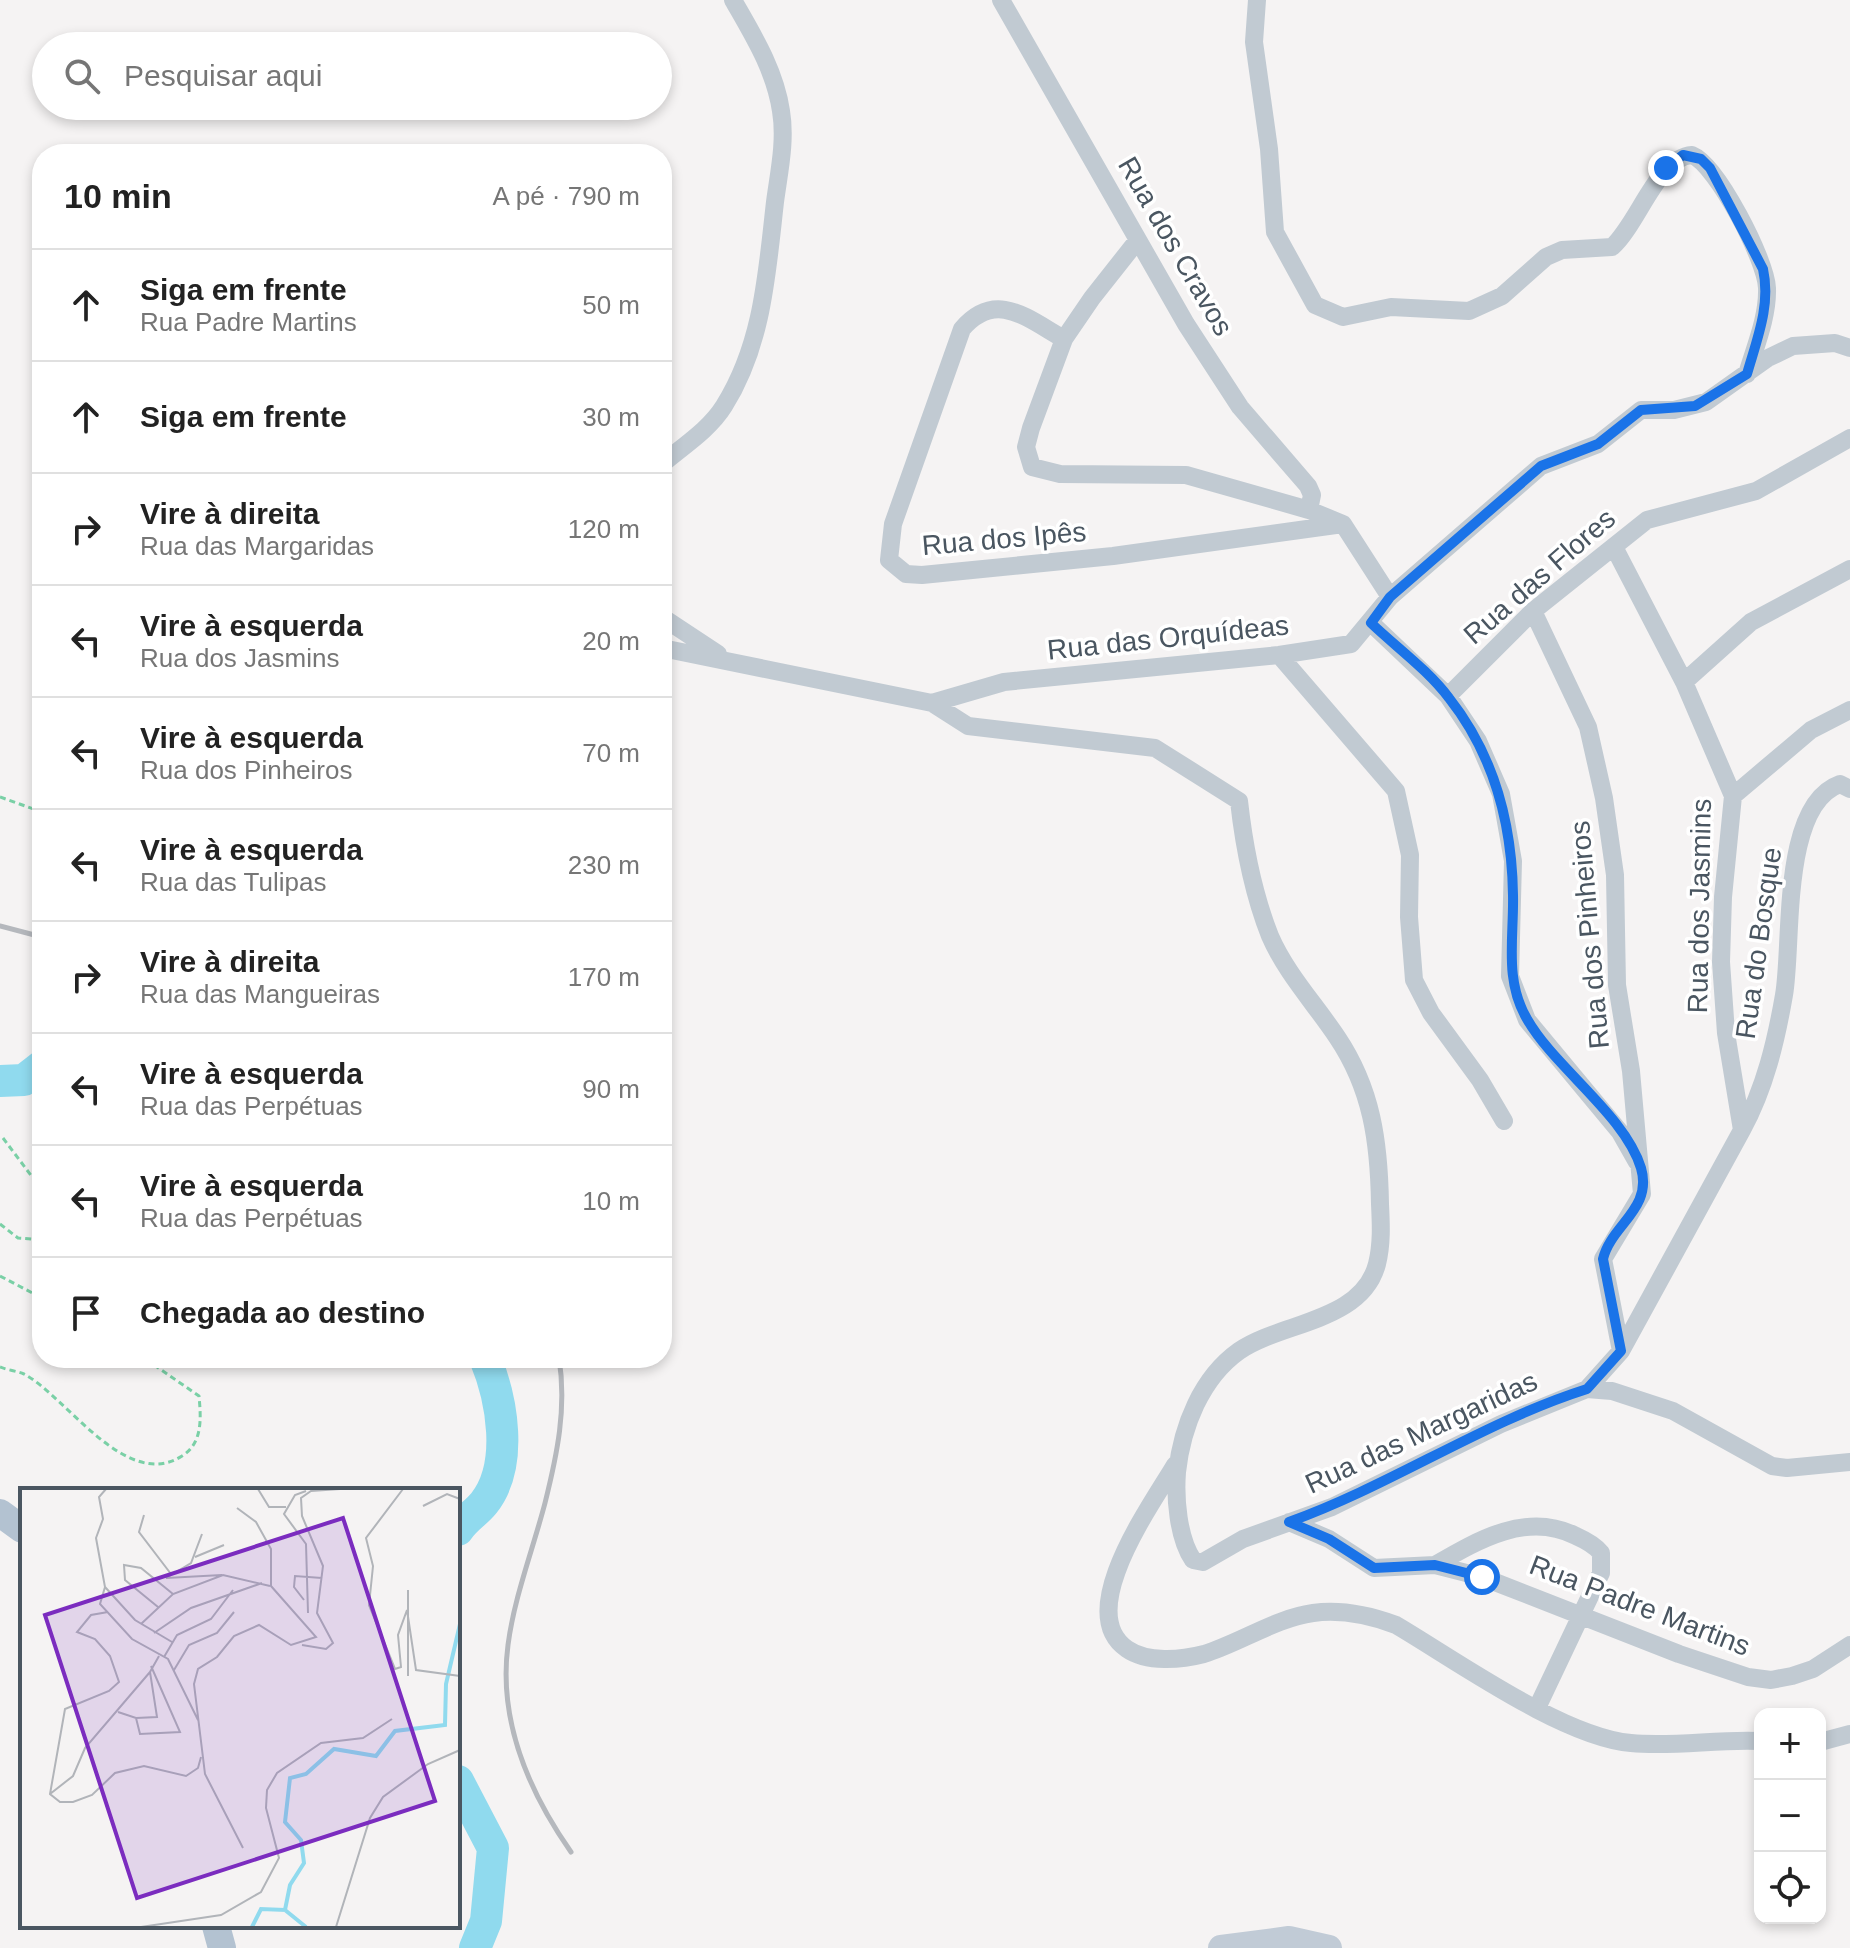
<!DOCTYPE html>
<html lang="pt">
<head>
<meta charset="utf-8">
<style>
  body { margin:0; font-family:Helvetica,sans-serif; background:#f2f2f2; color:#222 }
  .controls { position:absolute; right:24px; bottom:24px; display:grid; overflow:hidden; border-radius:16px; box-shadow:0 4px 12px #0003 }
  .controls button { width:72px; height:72px; display:grid; place-items:center; padding:0; border:0; border-bottom:2px solid #e0e0e0; background:#fff; color:#222; font:40px sans-serif }
  .stop { position:absolute; width:24px; height:24px; margin:-18px; border:6px solid #1a73e8; border-radius:50%; background:#fff }
  .stop.end { background:#1a73e8; border-color:#fff; box-shadow:0 2px 8px #0008 }
  .list { margin:0; padding:0; list-style:none }
  h2 { display:flex; justify-content:space-between; align-items:center; height:104px; margin:0; padding:0 32px; font-size:34px }
  h2 small { font-size:26px; font-weight:400; color:#767676 }
  .list li { display:grid; grid-template-columns:52px 1fr auto; gap:24px; align-items:center; box-sizing:border-box; height:112px; padding:0 32px; border-top:2px solid #e0e0e0 }
  .list b { display:block; font-size:30px; white-space:nowrap }
  .list p { margin:0; font-size:26px; white-space:nowrap; color:#767676 }
  .list em { font-size:26px; font-style:normal; color:#767676 }
  .icon { flex:none; width:44px; height:44px; fill:none; stroke:currentColor; stroke-width:2; stroke-linecap:round; stroke-linejoin:round }
  .map { position:relative; flex:none; width:1850px; height:1948px; overflow:hidden }
  .search { position:absolute; background:#fff; box-shadow:0 4px 12px #0003; left:32px; top:32px; width:640px; height:88px; display:flex; align-items:center; gap:20px; box-sizing:border-box; padding:0 28px; border-radius:44px; color:#767676; font-size:30px }
  .panel { position:absolute; background:#fff; box-shadow:0 4px 12px #0003; left:32px; top:144px; width:640px; height:1224px; border-radius:32px }
  .map>svg:first-child { display:block }
  .lines { fill:none; stroke-linecap:round; stroke-linejoin:round }
  .river { stroke:#90daee; stroke-width:32 }
  .path { stroke:#7ad0a6; stroke-width:3; stroke-dasharray:6 4; stroke-linecap:butt }
  .street { stroke:#c1cad2; stroke-width:18 }
  .secondary { stroke:#c1cbd6; stroke-width:26 }
  .primary { stroke:#b3c2d1; stroke-width:28 }
  .rail { stroke:#b5b8bd; stroke-width:5 }
  .route { stroke:#1a73e8; stroke-width:10 }
  .labels { text-anchor:middle; stroke-width:7; stroke-linejoin:round; paint-order:stroke }
  .street-label { font-size:28px; fill:#4a5661; stroke:#fff }
  .inset-river { fill:none; stroke:#90daee; stroke-width:4 }
  .inset-road { fill:none; stroke:#b1b4b9; stroke-width:2 }
  .view { fill:#7b2cbf; fill-opacity:0.15; stroke:#7b2cbf; stroke-width:4 }
  .inset-edge { fill:none; stroke:#4a5661; stroke-width:4 }
</style>
</head>
<body>
<div class="map">
<svg width="1850" height="1948" viewBox="0 0 1850 1948">
  <rect width="100%" height="100%" fill="#f5f3f3"/>
  <g class="lines">
    <path class="river" d="M0 1081 24 1080 42 1066
      M458 1530C465 1519 476 1513 484 1503 514 1465 502 1399 485 1358
      M458 1781 493 1848 486 1921 475 1948"/>
    <path class="path" d="M0 797 42 812
      M3 1138 42 1190
      M0 1224 18 1238 42 1240
      M0 1276 42 1298
      M0 1367C7 1370 17 1371 24 1374 67 1397 126 1492 182 1456 203 1443 201 1418 199 1396L144 1358"/>
    <path class="street" d="M1001 0 1186 324 1240 407 1308 486 1312 495 1309 510
      M1257 0 1254 42 1269 149 1275 232 1315 305 1343 317 1391 307 1469 311 1502 296 1546 257 1562 250 1612 247C1638 224 1658 157 1692 155 1717 165 1766 260 1767 288 1768 317 1755 347 1747 374
      M1137 241 1092 298 1064 339 1031 428 1026 447 1032 467 1060 474 1186 475 1309 510 1343 524 1390 597
      M1064 339C1028 319 996 289 962 329L893 524 889 560 906 574 922 575 1113 556 1343 524
      M662 464C683 446 709 430 724 406 763 344 767 272 775 202 779 172 786 141 781 111 775 70 753 35 733 0
      M1533 611 1588 727 1604 798 1615 875 1617 985 1631 1071 1642 1194 1603 1259 1621 1351
      M662 617 718 654
      M1371 623 1448 696 1478 741 1501 794 1513 861 1510 976 1527 1020 1620 1132 1637 1162
      M662 648 932 703 968 726 1155 748 1239 801C1244 846 1253 893 1270 936 1286 973 1315 1004 1337 1037 1372 1089 1379 1142 1380 1204 1381 1224 1382 1244 1377 1264 1362 1322 1281 1322 1239 1351 1201 1378 1182 1427 1177 1472 1175 1498 1178 1538 1193 1560L1203 1562 1243 1539 1332 1507 1501 1424 1587 1389 1612 1391 1673 1411 1772 1466 1787 1468 1850 1462
      M1279 655 1396 791 1410 855 1409 917 1414 980 1431 1013 1480 1080 1504 1121
      M1684 682 1751 622 1850 569
      M1448 696 1533 611 1647 520 1756 491 1850 438
      M932 703 1004 682 1279 655 1351 644 1390 597 1541 466 1598 444 1641 410H1674L1706 402 1768 358 1793 346 1835 343 1850 348
      M1733 796 1811 730 1850 710
      M1742 1130C1765 1088 1776 1041 1784 995 1793 944 1780 805 1840 784L1850 789
      M1587 1389 1621 1351 1742 1130 1726 1033 1721 962 1723 897 1733 796 1684 682 1614 547
      M1175 1465C1152 1504 1073 1612 1127 1649 1147 1663 1181 1660 1204 1654 1240 1643 1276 1618 1313 1613 1342 1609 1369 1615 1396 1625 1457 1661 1563 1737 1631 1743 1674 1747 1717 1739 1760 1741
      M1289 1522 1329 1539 1374 1568 1435 1565 1482 1577 1679 1654 1748 1677 1771 1680 1792 1676 1813 1669 1850 1645
      M1435 1565C1478 1540 1527 1511 1576 1536 1585 1540 1595 1545 1601 1553V1573L1537 1708
      M1820 1742 1850 1734"/>
    <path class="secondary" d="M1221 1948 1289 1939 1329 1948"/>
    <path class="primary" d="M0 1513 22 1529
      M216 1926 222 1948"/>
    <path class="rail" d="M0 926 42 937
      M559 1358C567 1408 557 1455 545 1503 533 1549 514 1598 508 1645 498 1720 529 1792 571 1852"/>
  </g>
  <g class="lines">
    <path class="route" d="M1482 1577 1435 1565 1374 1568 1329 1539 1289 1522C1392 1485 1483 1422 1587 1389L1621 1351 1603 1259C1611 1225 1653 1209 1641 1168 1625 1115 1554 1067 1527 1019 1504 980 1514 938 1513 895 1512 824 1494 755 1449 698 1428 670 1396 647 1371 623L1390 597 1541 466 1598 444 1641 410 1695 406 1747 374C1757 339 1771 305 1763 269L1710 168 1701 159 1683 155 1666 168"/>
  </g>
  <g class="labels">
    <g class="street-label">
      <text transform="translate(1176 246) rotate(60)" y="10">Rua dos Cravos</text>
      <text transform="translate(1004 538) rotate(-5)" y="10">Rua dos Ipês</text>
      <text transform="translate(1539 576) rotate(-41)" y="10">Rua das Flores</text>
      <text transform="translate(1168 637) rotate(-6)" y="10">Rua das Orquídeas</text>
      <text transform="translate(1699 906) rotate(-89)" y="10">Rua dos Jasmins</text>
      <text transform="translate(1589 935) rotate(-95)" y="10">Rua dos Pinheiros</text>
      <text transform="translate(1758 943) rotate(-82)" y="10">Rua do Bosque</text>
      <text transform="translate(1421 1432) rotate(-25)" y="10">Rua das Margaridas</text>
      <text transform="translate(1640 1605) rotate(21)" y="10">Rua Padre Martins</text>
    </g>
  </g>
  <g transform="translate(20 1488)">
    <rect width="440" height="440" fill="#f5f3f3"/>
    <path class="inset-river" d="M265 422 286 439M232 439 241 421 265 422 270 397 284 375 281 352 265 334 270 290 286 286 314 261 356 268 375 243 425 237 426 196 440 136"/>
    <path class="inset-road" d="M86 1 79 9 83 31 76 50 85 99 80 116 112 151 148 171 178 232M238 1 249 19H266M383 1 346 50 353 78 349 117 375 181 381 179 378 147 387 122 396 182 440 188M286 3 275 7 264 26 286 56 288 125M403 18 427 6 440 11M217 20 236 34 251 61V98L296 149 271 157 239 137 214 148 197 169 178 181 174 196 185 286 223 360M124 27 119 44 151 86M182 46 171 75 146 90 202 87M175 69 204 57M85 99 115 132 152 154M284 112 274 99 275 88 302 90M138 119 105 92 104 77 121 80 153 106M88 124 71 127 57 144 75 151 90 168 99 194 89 203 45 221 30 306 40 314H53L72 307 95 285 124 278 166 288 178 280 181 269M121 136 153 106 203 87 250 98M134 145 171 120 242 95M282 157 306 161 313 155 297 125 303 78 282 28 281 10 291 3 320 1M144 169 157 147 191 131 213 102M154 182 169 157 197 145 214 124M388 188V102M98 224 116 230 137 229 130 184 139 168M116 230 120 246 160 244 131 178M30 306 53 288 65 260 130 184M121 439 201 427 241 404 259 370 246 320 247 302 257 285 301 255 343 250 372 231M316 439 350 330 363 309 408 276 440 262"/>
    <path class="view" d="M323 30 415 313 117 410 25 127Z"/>
    <rect width="440" height="440" class="inset-edge"/>
  </g>
</svg>
<div class="controls">
<button>+</button>
<button>−</button>
<button><svg class="icon" aria-label="locate" viewBox="0 0 24 24"><circle cx="12" cy="12" r="6"/><path d="M12 2v4M12 18v4M2 12h4M18 12h4"/></svg></button>
</div>
<div class="stop" style="left:1482px;top:1577px"></div>
<div class="stop end" style="left:1666px;top:168px"></div>
<div class="search"><svg class="icon" aria-label="search" viewBox="0 0 24 24"><circle cx="10" cy="10" r="6"/><path d="M15 15l6 6"/></svg>Pesquisar aqui</div>
<section class="panel">
<h2>10 min<small>A pé · 790 m</small></h2>
<ul class="list">
<li><svg class="icon" aria-label="ahead" viewBox="0 0 24 24"><path d="M12 20V5M6 11l6-6 6 6"/></svg><div><b>Siga em frente</b><p>Rua Padre Martins</p></div><em>50 m</em></li>
<li><svg class="icon" aria-label="ahead" viewBox="0 0 24 24"><path d="M12 20V5M6 11l6-6 6 6"/></svg><div><b>Siga em frente</b></div><em>30 m</em></li>
<li><svg class="icon" aria-label="right" viewBox="0 0 24 24"><path d="M7 20v-9h11M14 6l5 5-5 5"/></svg><div><b>Vire à direita</b><p>Rua das Margaridas</p></div><em>120 m</em></li>
<li><svg class="icon" aria-label="left" viewBox="0 0 24 24"><path d="M17 20v-9H6M10 6l-5 5 5 5"/></svg><div><b>Vire à esquerda</b><p>Rua dos Jasmins</p></div><em>20 m</em></li>
<li><svg class="icon" aria-label="left" viewBox="0 0 24 24"><path d="M17 20v-9H6M10 6l-5 5 5 5"/></svg><div><b>Vire à esquerda</b><p>Rua dos Pinheiros</p></div><em>70 m</em></li>
<li><svg class="icon" aria-label="left" viewBox="0 0 24 24"><path d="M17 20v-9H6M10 6l-5 5 5 5"/></svg><div><b>Vire à esquerda</b><p>Rua das Tulipas</p></div><em>230 m</em></li>
<li><svg class="icon" aria-label="right" viewBox="0 0 24 24"><path d="M7 20v-9h11M14 6l5 5-5 5"/></svg><div><b>Vire à direita</b><p>Rua das Mangueiras</p></div><em>170 m</em></li>
<li><svg class="icon" aria-label="left" viewBox="0 0 24 24"><path d="M17 20v-9H6M10 6l-5 5 5 5"/></svg><div><b>Vire à esquerda</b><p>Rua das Perpétuas</p></div><em>90 m</em></li>
<li><svg class="icon" aria-label="left" viewBox="0 0 24 24"><path d="M17 20v-9H6M10 6l-5 5 5 5"/></svg><div><b>Vire à esquerda</b><p>Rua das Perpétuas</p></div><em>10 m</em></li>
<li><svg class="icon" aria-label="arrive" viewBox="0 0 24 24"><path d="M6 21V4h12l-3 4 3 4H6"/></svg><div><b>Chegada ao destino</b></div></li>
</ul>
</section>
</div>
</body>
</html>
